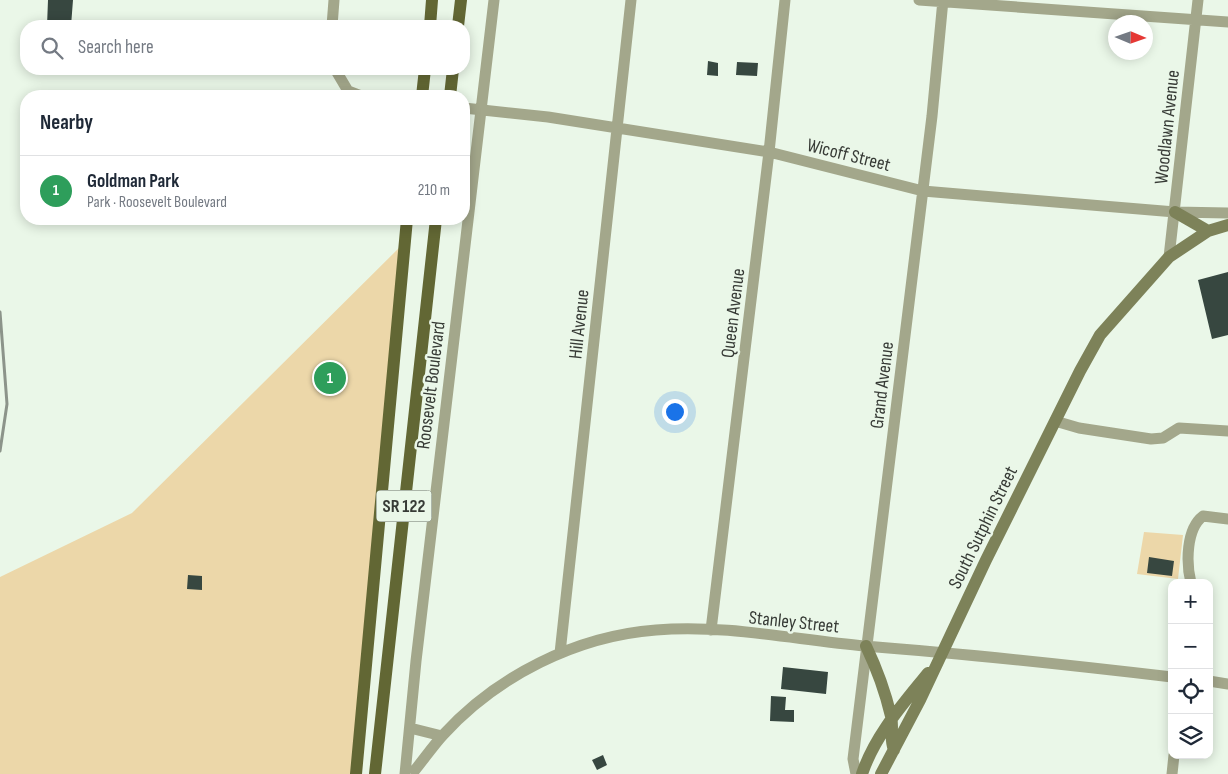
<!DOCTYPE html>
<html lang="en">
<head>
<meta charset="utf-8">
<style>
  body { margin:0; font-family:"Sofia Sans Condensed",sans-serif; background:#f6f6f7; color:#1f2937 }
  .controls { position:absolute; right:15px; bottom:15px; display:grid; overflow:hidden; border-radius:10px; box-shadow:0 2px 12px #0003 }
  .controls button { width:45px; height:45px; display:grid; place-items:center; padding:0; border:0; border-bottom:1px solid #e0e1e3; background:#fff; color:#1f2937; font:25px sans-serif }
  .compass { position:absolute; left:1108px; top:15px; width:45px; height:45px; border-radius:50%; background:#fff; box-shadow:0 2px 12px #0003; rotate:92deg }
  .you { position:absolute; left:674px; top:411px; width:18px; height:18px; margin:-12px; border:4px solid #fff; border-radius:50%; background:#1a73e8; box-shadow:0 0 0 8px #1a73e833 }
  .badge { display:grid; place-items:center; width:32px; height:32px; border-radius:50%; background:#db2777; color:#fff; font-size:16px; font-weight:700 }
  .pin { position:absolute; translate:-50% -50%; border:2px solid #fff; box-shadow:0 1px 5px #0006 }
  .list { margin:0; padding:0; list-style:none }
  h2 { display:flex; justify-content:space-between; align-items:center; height:65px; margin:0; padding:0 20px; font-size:21px }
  h2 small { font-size:16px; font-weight:400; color:#747a83 }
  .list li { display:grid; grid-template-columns:32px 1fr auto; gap:15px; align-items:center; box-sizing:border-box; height:70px; padding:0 20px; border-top:1px solid #e0e1e3 }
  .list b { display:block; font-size:19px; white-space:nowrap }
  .list p { margin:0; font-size:16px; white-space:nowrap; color:#747a83 }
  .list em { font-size:16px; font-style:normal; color:#747a83 }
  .icon { flex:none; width:28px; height:28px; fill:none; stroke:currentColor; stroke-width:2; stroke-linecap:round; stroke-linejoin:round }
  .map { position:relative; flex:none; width:1228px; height:774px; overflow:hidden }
  .search { position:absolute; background:#fff; box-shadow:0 2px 12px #0003; left:20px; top:20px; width:450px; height:55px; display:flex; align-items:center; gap:12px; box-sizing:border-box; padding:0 18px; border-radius:20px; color:#747a83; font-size:19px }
  .panel { position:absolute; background:#fff; box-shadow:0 2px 12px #0003; left:20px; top:90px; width:450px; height:135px; border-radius:20px }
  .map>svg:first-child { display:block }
  .green { fill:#ecd7a9 }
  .building { fill:#374740 }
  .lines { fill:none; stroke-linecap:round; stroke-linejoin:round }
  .street { stroke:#a3a78b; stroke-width:11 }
  .secondary { stroke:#7d8259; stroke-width:12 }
  .primary { stroke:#626734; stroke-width:12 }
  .rail { stroke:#8c948a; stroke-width:3 }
  .labels { text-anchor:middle; stroke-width:5; stroke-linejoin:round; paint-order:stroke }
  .shield { fill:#eaf7e8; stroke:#6d736b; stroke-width:1 }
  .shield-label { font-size:18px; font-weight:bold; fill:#373b36 }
  .street-label { font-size:19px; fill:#373b36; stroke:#eaf7e8 }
</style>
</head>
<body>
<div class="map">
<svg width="1228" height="774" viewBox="0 0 1228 774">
  <rect width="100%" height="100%" fill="#eaf7e8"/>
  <path class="green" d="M405 242 356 774H0V577L132 513Z
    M1144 532 1183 535 1178 579 1137 574Z"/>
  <path class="building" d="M48 0H73L71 26H47Z
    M708 61 718 63V76L707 75Z
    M737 62 758 63 757 76 736 75Z
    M1228 272V335L1212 339 1198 280Z
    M1149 557 1174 561 1172 576 1147 573Z
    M188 575 202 576V590L187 589Z
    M783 667 828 672 826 694 781 689Z
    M771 696 786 697 785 710H794V722L770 721Z
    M603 755 607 765 597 770 592 760Z"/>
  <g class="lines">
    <path class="street" d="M919 0 1228 22
      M332 26 334 0
      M335 69 348 91 361 96
      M464 108 548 117 769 152 923 191 1175 212 1228 213
      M1169 257 1198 0
      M1055 421 1079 428 1151 439 1163 438 1179 428 1228 431
      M1191 583C1186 563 1186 529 1203 516L1228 519
      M711 630 769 152 785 0
      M560 653 631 0
      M1209 681 1228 684
      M410 728 442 736
      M415 770C424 759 433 746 443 735 497 676 576 636 656 630 725 624 796 640 865 646 968 654 1070 665 1172 677
      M405 774 416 661 494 0
      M856 774 853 759 932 116 943 0
      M1172 774 1174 755"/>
    <path class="secondary" d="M1175 212 1208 231
      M866 646C877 669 885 691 891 716 894 729 889 737 894 750
      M862 774C875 735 903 704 928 673
      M881 774 920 700 986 560 1080 371 1100 335 1169 257 1208 231 1228 225"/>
    <path class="primary" d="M430 26 432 0
      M458 26 461 0
      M422 96 425 69
      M450 96 453 69
      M356 774 407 219
      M375 774 436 219"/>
    <path class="rail" d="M0 312 7 404 0 451"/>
  </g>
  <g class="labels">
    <rect class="shield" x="376.5" y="490.5" width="55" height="31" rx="4"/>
    <g class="shield-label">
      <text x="404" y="512">SR 122</text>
    </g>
    <g class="street-label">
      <text transform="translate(1166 127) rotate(-84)" y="7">Woodlawn Avenue</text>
      <text transform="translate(849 154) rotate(14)" y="7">Wicoff Street</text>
      <text transform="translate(732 313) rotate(-83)" y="7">Queen Avenue</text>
      <text transform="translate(578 324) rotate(-84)" y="7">Hill Avenue</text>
      <text transform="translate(430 385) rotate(-83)" y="7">Roosevelt Boulevard</text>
      <text transform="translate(881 385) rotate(-83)" y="7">Grand Avenue</text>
      <text transform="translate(982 527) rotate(-64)" y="7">South Sutphin Street</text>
      <text transform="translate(794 621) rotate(6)" y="7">Stanley Street</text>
    </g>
  </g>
</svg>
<div class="controls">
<button>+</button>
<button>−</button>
<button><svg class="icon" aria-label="locate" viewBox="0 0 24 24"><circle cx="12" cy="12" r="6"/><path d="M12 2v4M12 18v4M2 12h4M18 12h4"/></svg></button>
<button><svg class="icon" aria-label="layers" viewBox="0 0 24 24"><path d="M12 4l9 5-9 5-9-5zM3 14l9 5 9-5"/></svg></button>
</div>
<svg class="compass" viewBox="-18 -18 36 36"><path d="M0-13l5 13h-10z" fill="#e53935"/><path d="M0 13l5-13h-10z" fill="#747a83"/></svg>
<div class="you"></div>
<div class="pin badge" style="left:330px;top:378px;background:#2e9e5b">1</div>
<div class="search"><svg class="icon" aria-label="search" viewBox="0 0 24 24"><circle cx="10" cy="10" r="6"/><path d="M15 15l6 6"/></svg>Search here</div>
<section class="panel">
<h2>Nearby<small></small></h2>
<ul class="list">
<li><span class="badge" style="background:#2e9e5b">1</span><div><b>Goldman Park</b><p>Park · Roosevelt Boulevard</p></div><em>210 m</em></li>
</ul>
</section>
</div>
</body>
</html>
